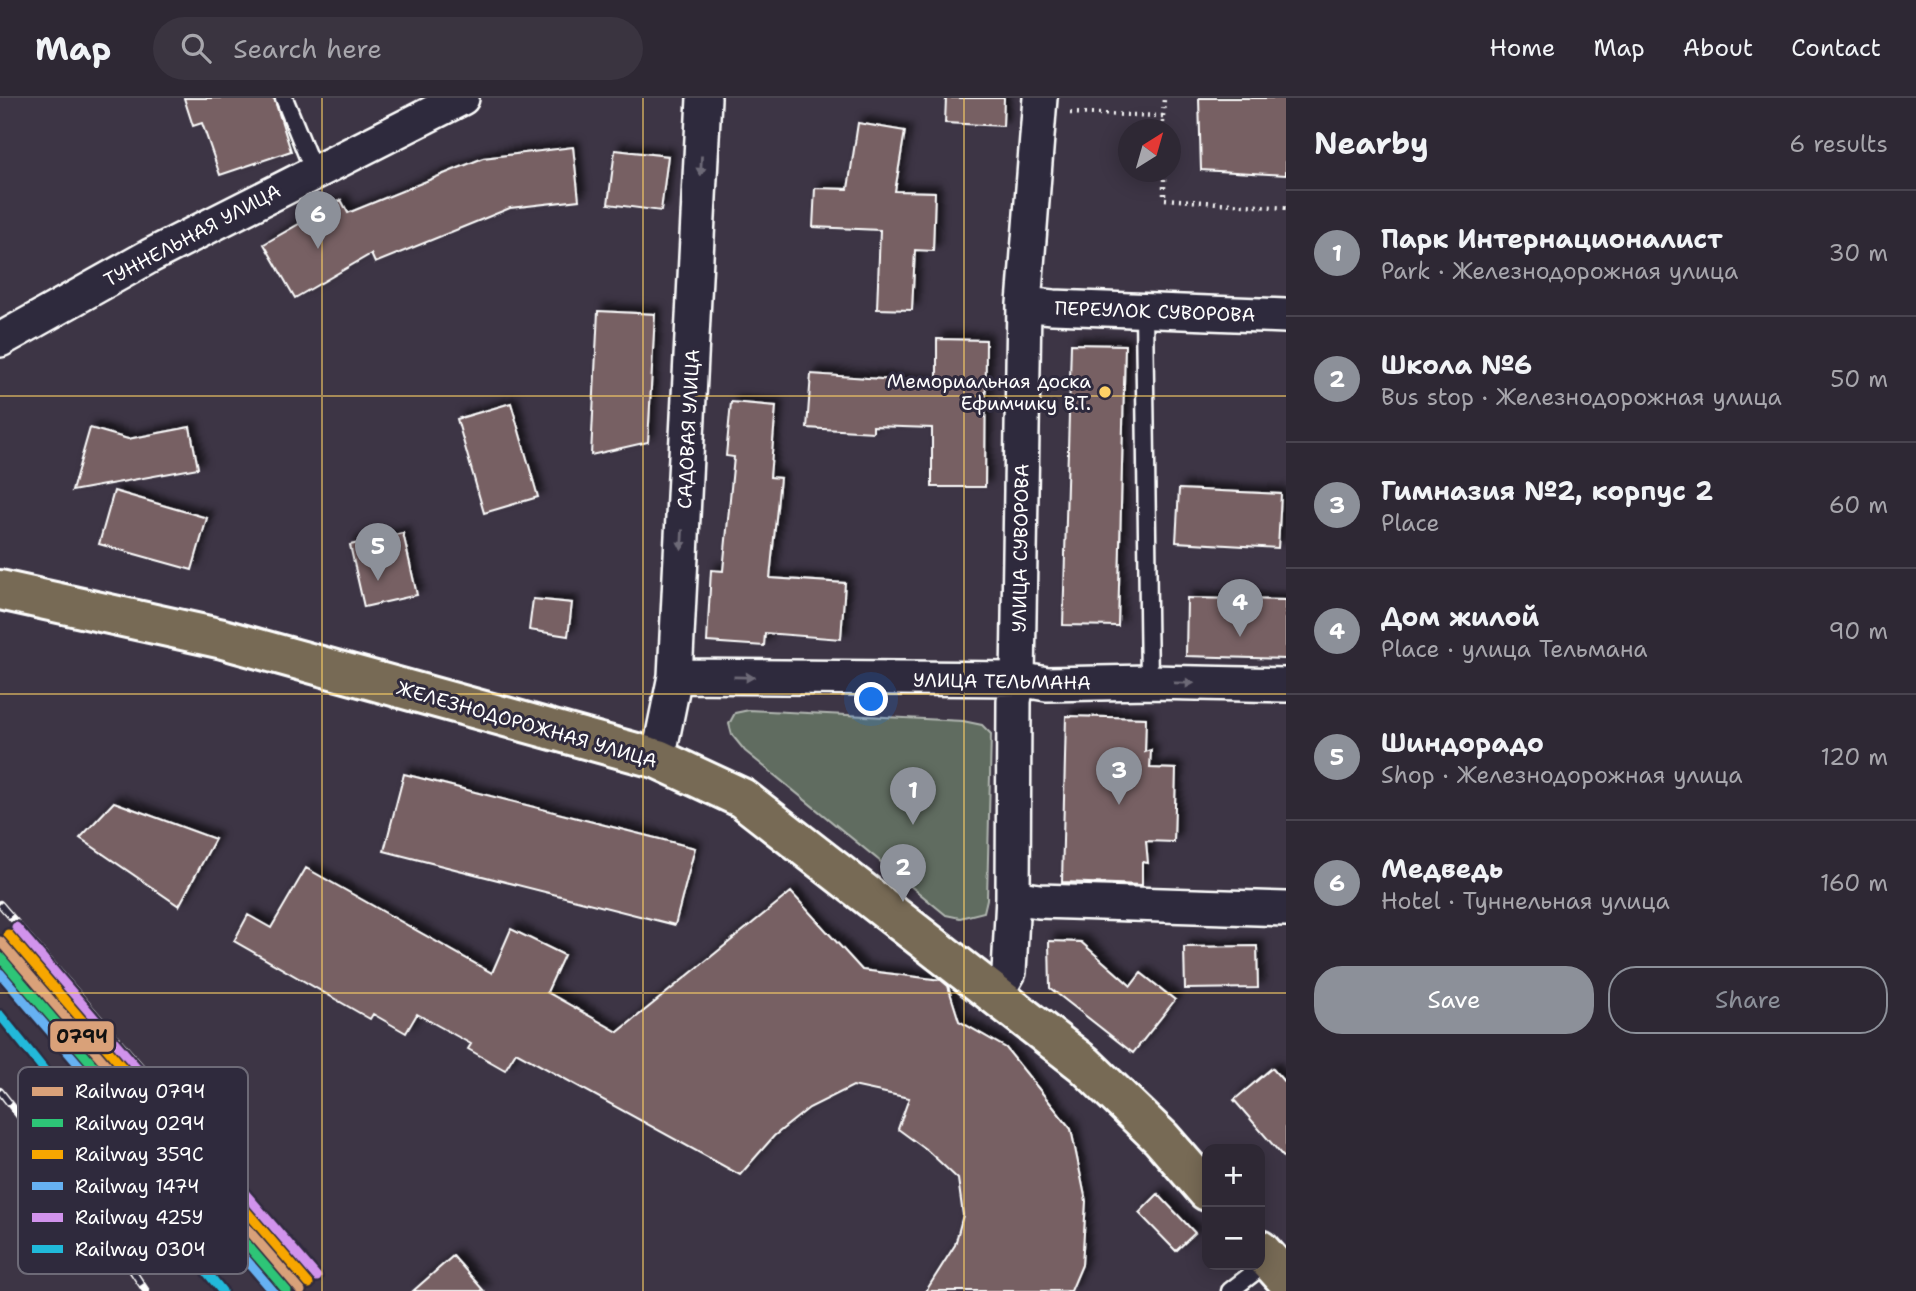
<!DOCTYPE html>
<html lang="en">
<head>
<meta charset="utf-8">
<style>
  body { margin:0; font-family:"Shantell Sans",sans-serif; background:#3a3440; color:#f1f3f6 }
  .controls { position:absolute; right:21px; bottom:21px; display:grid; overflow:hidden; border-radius:14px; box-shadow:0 4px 18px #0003 }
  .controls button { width:63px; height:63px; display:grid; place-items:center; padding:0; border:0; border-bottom:2px solid #49444f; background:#2e2834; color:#f1f3f6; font:35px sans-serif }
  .compass { position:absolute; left:1118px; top:21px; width:63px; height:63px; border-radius:50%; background:#2e2834; box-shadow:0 4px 18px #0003; rotate:37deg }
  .you { position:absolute; left:872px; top:602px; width:24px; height:24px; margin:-18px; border:5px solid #fff; border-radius:50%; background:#1a73e8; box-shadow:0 0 0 10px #1a73e833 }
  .badge { display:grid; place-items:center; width:46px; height:46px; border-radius:50%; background:#8c9099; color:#fff; font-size:23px; font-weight:700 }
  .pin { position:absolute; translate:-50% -58px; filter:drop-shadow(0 2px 4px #0008) }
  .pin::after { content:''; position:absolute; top:37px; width:24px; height:21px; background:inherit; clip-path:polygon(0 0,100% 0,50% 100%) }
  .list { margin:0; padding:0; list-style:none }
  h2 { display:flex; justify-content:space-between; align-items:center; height:91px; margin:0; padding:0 28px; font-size:30px }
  h2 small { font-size:23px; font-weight:400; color:#a7a6ac }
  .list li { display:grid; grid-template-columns:46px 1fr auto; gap:21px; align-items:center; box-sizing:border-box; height:126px; padding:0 28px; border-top:2px solid #49444f }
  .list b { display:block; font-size:26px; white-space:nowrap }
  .list p { margin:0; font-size:23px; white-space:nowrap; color:#a7a6ac }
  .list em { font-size:23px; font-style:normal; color:#a7a6ac }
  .actions { display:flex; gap:14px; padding:21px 28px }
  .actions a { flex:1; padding:16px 0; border:2px solid #8c9099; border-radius:28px; text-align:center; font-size:24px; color:#8c9099 }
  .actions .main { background:#8c9099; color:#fff }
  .icon { flex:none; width:38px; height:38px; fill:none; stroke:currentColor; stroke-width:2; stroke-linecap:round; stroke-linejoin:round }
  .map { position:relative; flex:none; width:1286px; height:1193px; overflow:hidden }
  header { display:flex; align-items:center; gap:42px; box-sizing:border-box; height:98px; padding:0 35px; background:#2e2834; border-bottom:2px solid #49444f }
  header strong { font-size:33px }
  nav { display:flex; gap:38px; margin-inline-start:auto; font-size:24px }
  .search { width:490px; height:63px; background:#3a3440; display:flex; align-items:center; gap:18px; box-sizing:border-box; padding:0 24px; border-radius:38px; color:#a7a6ac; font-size:26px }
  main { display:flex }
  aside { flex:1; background:#2e2834 }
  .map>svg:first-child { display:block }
  .green { fill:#616c61; stroke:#b0b6b0; stroke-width:2 }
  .building { fill:#776164; stroke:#fff; stroke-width:2; filter:url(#shadow) }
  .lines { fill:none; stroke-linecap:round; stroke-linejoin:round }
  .service-casing { stroke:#fff; stroke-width:21 }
  .minor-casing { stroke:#fff; stroke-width:38 }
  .trunk-casing { stroke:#fff; stroke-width:44 }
  .path { stroke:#fff; stroke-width:4.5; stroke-dasharray:2 5; stroke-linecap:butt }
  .service { stroke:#2f2a3d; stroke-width:16 }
  .minor { stroke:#2f2a3d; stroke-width:33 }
  .trunk { stroke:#776a54; stroke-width:38 }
  .rail-casing { stroke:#fff; stroke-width:8 }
  .rail { stroke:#2f2a3d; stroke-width:5; stroke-dasharray:16; stroke-linecap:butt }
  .rail-1-casing { stroke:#2f2a3d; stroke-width:14 }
  .rail-2-casing { stroke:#2f2a3d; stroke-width:14 }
  .rail-3-casing { stroke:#2f2a3d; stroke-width:14 }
  .rail-4-casing { stroke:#2f2a3d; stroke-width:14 }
  .rail-5-casing { stroke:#2f2a3d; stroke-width:14 }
  .rail-6-casing { stroke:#2f2a3d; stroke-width:14 }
  .rail-1 { stroke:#d9a179; stroke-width:9 }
  .rail-2 { stroke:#2dc577; stroke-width:9 }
  .rail-3 { stroke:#f7a600; stroke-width:9 }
  .rail-4 { stroke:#66b1f2; stroke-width:9 }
  .rail-5 { stroke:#d193ec; stroke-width:9 }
  .rail-6 { stroke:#20b9da; stroke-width:9 }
  .oneway { fill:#6d6a77 }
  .grid { fill:none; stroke:#ffd166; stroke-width:2; stroke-opacity:0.55 }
  .poi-dot { fill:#ffd166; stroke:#2f2a3d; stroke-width:2.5 }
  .labels { text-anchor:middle; stroke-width:6; stroke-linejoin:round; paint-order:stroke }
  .street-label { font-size:19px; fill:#fff; stroke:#2f2a3d }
  .poi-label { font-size:19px; fill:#fff; stroke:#2f2a3d; text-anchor:end }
  .key { fill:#2f2a3d; stroke:#6d6a77; stroke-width:2 }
  .key-label { font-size:19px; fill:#fff }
  .line-badge { stroke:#2f2a3d; stroke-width:2.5 }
  .pale-badge-label { font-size:19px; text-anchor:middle; font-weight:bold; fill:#111 }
</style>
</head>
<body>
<header>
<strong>Map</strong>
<div class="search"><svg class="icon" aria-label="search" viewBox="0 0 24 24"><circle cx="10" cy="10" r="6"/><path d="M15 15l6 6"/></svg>Search here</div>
<nav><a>Home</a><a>Map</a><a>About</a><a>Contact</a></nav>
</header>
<main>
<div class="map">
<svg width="1286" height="1193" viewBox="0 0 1286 1193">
  <defs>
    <filter id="shadow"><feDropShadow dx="6" dy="-6" stdDeviation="3.5" flood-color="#0009"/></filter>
  </defs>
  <rect width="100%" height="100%" fill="#3d3545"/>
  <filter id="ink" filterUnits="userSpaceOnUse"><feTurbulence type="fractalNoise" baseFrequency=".0143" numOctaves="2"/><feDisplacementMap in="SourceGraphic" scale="14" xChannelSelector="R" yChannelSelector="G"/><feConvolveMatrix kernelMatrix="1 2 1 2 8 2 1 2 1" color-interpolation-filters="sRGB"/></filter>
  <g filter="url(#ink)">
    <path class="green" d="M749 612 963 623 982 627 991 636 987 801 984 814 960 820 946 817 745 653 732 637 729 626 735 615Z"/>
    <path class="building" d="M184 0H274L291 53 220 77 202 25 193 28Z
      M946 0H1004L1003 28 945 25Z
      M1199 0H1286V77L1201 72Z
      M858 25 905 33 895 93 935 94 933 153 915 152 912 212 877 211 880 132 813 129 815 90 848 91Z
      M573 49 579 102 510 110 375 165 371 156 295 200 264 146 341 102 348 115 483 60Z
      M615 52 668 58 661 113 608 106Z
      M598 213 655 216 648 344 591 357Z
      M937 241 986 242 985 389H932V330L873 328V334L807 330 811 276 937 285Z
      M1071 246 1125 247 1118 528 1063 527Z
      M731 304 776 308 770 379 780 380 770 480 845 485 841 541 765 535 764 548 707 544 711 472 723 473 734 359 726 358Z
      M511 305 538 399 484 415 457 321Z
      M190 329 198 370 72 393 90 330 128 341Z
      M1179 391 1281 396 1278 450 1176 444Z
      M114 393 207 420 192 472 99 446Z
      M403 435 417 497 364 509 350 447Z
      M1187 500 1286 502V561L1186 558Z
      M533 501 572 505 568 538 529 532Z
      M1066 618 1146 620 1145 654 1151 652 1150 670 1176 671 1174 744 1146 743 1148 765 1142 764V787L1062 784Z
      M404 676 695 750 675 827 384 753Z
      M114 704 215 741 179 808 80 740Z
      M306 770 492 875 511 831 564 857 547 894 618 934 791 794 862 872 941 882 948 888 959 923 1006 950 1071 1031 1086 1103 1082 1167 1071 1193H926L955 1147 963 1117 958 1081 928 1053 898 1031 909 1000 853 988 809 1010 774 1038 740 1077 516 954 505 972 468 951 471 946 417 916 406 935 373 916 370 921 234 843 248 817 271 830Z
      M1049 843 1081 844 1131 888 1141 875 1175 902 1133 955 1050 890Z
      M1257 848 1258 890 1185 891 1184 849Z
      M1272 970 1286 986V1062L1234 1002Z
      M1158 1096 1195 1135 1176 1153 1139 1115Z
      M453 1158 484 1193H413Z"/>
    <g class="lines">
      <g class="service-casing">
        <path id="service" d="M284 0 314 74
          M1144 213 1149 584
          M1230 1193 1269 1163"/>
      </g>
      <g class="minor-casing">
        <path id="minor" d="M1024 206 1053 209 1286 218
          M0 242 150 158 462 0
          M675 578 1018 581 1047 586 1149 584 1286 587
          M658 661 675 578 704 0
          M1013 799 1039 803 1286 811
          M996 897 1009 874 1013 799 1014 603 1018 581 1024 206 1040 0"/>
      </g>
      <g class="trunk-casing">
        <path id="trunk" d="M0 492 223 541 658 661 742 700 1084 966 1161 1040 1207 1093
          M1260 1152 1286 1181"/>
      </g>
      <path class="path" d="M1070 15 1163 18V32
        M1163 18 1164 0
        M1164 74V101L1286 110"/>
      <use href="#service" class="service"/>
      <use href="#minor" class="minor"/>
      <use href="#trunk" class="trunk"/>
      <g class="rail-casing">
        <path id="rail" d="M0 806 218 1058
          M0 993 88 1106 146 1193"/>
      </g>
      <use href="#rail" class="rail"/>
      <g class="rail-1-casing">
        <path id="rail-1" d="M0 843 301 1193"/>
      </g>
      <g class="rail-2-casing">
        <path id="rail-2" d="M0 859 287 1193"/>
      </g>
      <g class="rail-3-casing">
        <path id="rail-3" d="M8 836 309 1186"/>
      </g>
      <g class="rail-4-casing">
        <path id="rail-4" d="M0 875 273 1193"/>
      </g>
      <g class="rail-5-casing">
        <path id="rail-5" d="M16 829 317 1179"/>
      </g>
      <g class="rail-6-casing">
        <path id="rail-6" d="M0 917 222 1193"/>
      </g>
      <use href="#rail-1" class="rail-1"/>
      <use href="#rail-2" class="rail-2"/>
      <use href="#rail-3" class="rail-3"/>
      <use href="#rail-4" class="rail-4"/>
      <use href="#rail-5" class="rail-5"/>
      <use href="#rail-6" class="rail-6"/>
    </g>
    <defs><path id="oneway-solid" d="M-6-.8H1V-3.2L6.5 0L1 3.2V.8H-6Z" transform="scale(1.75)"/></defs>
    <g class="oneway">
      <use href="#oneway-solid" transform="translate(701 68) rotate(93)"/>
      <use href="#oneway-solid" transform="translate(682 442) rotate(93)"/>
      <use href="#oneway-solid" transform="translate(744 579) rotate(1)"/>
      <use href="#oneway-solid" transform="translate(1184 585) rotate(1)"/>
    </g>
  </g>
  <path class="grid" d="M322 0V1193M643 0V1193M964 0V1193M0 298H1286M0 596H1286M0 895H1286"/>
  <circle class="poi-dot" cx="1105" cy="294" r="7"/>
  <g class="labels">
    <g class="street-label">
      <text transform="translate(192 137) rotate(-28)" y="7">ТУННЕЛЬНАЯ УЛИЦА</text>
      <text transform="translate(1155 213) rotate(2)" y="7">ПЕРЕУЛОК СУВОРОВА</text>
      <text transform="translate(688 331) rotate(-87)" y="7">САДОВАЯ УЛИЦА</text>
      <text transform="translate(1020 450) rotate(-89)" y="7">УЛИЦА СУВОРОВА</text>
      <text transform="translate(1002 583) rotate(1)" y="7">УЛИЦА ТЕЛЬМАНА</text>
      <text transform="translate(527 626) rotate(16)" y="7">ЖЕЛЕЗНОДОРОЖНАЯ УЛИЦА</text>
    </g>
    <g class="poi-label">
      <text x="1091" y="290">Мемориальная доска<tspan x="1091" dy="22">Ефимчику В.Т.</tspan></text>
    </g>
  </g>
  <rect x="18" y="969" width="230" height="207" rx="10" class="key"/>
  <rect x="32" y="989" width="31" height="9" fill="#d9a179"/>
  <rect x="32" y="1021" width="31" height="8" fill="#2dc577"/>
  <rect x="32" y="1052" width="31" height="9" fill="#f7a600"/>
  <rect x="32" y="1084" width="31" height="8" fill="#66b1f2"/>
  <rect x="32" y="1115" width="31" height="9" fill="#d193ec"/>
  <rect x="32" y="1147" width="31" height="8" fill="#20b9da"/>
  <g class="key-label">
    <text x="75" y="1000">Railway 079Ч</text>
    <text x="75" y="1032">Railway 029Ч</text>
    <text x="75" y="1063">Railway 359С</text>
    <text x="75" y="1095">Railway 147Ч</text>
    <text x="75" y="1126">Railway 425У</text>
    <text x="75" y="1158">Railway 030Ч</text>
  </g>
  <rect class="line-badge" x="49" y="922" width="66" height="33" rx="7" fill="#d9a179"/>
  <g class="pale-badge-label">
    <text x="82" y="945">079Ч</text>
  </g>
</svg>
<div class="controls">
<button>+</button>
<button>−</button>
</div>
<svg class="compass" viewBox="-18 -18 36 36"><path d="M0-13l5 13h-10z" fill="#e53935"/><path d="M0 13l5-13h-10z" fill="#a7a6ac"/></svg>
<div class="you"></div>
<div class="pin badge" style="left:913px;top:727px">1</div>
<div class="pin badge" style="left:903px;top:804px">2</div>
<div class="pin badge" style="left:1119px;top:707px">3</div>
<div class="pin badge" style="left:1240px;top:539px">4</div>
<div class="pin badge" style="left:378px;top:483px">5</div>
<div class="pin badge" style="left:318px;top:151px">6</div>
</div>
<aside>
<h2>Nearby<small>6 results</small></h2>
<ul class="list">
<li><span class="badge">1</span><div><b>Парк Интернационалист</b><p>Park · Железнодорожная улица</p></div><em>30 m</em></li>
<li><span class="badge">2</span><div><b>Школа №6</b><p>Bus stop · Железнодорожная улица</p></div><em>50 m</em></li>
<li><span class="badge">3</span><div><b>Гимназия №2, корпус 2</b><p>Place</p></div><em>60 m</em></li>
<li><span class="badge">4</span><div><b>Дом жилой</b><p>Place · улица Тельмана</p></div><em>90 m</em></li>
<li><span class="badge">5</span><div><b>Шиндорадо</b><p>Shop · Железнодорожная улица</p></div><em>120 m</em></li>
<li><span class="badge">6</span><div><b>Медведь</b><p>Hotel · Туннельная улица</p></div><em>160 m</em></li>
</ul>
<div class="actions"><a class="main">Save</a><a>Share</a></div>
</aside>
</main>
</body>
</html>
